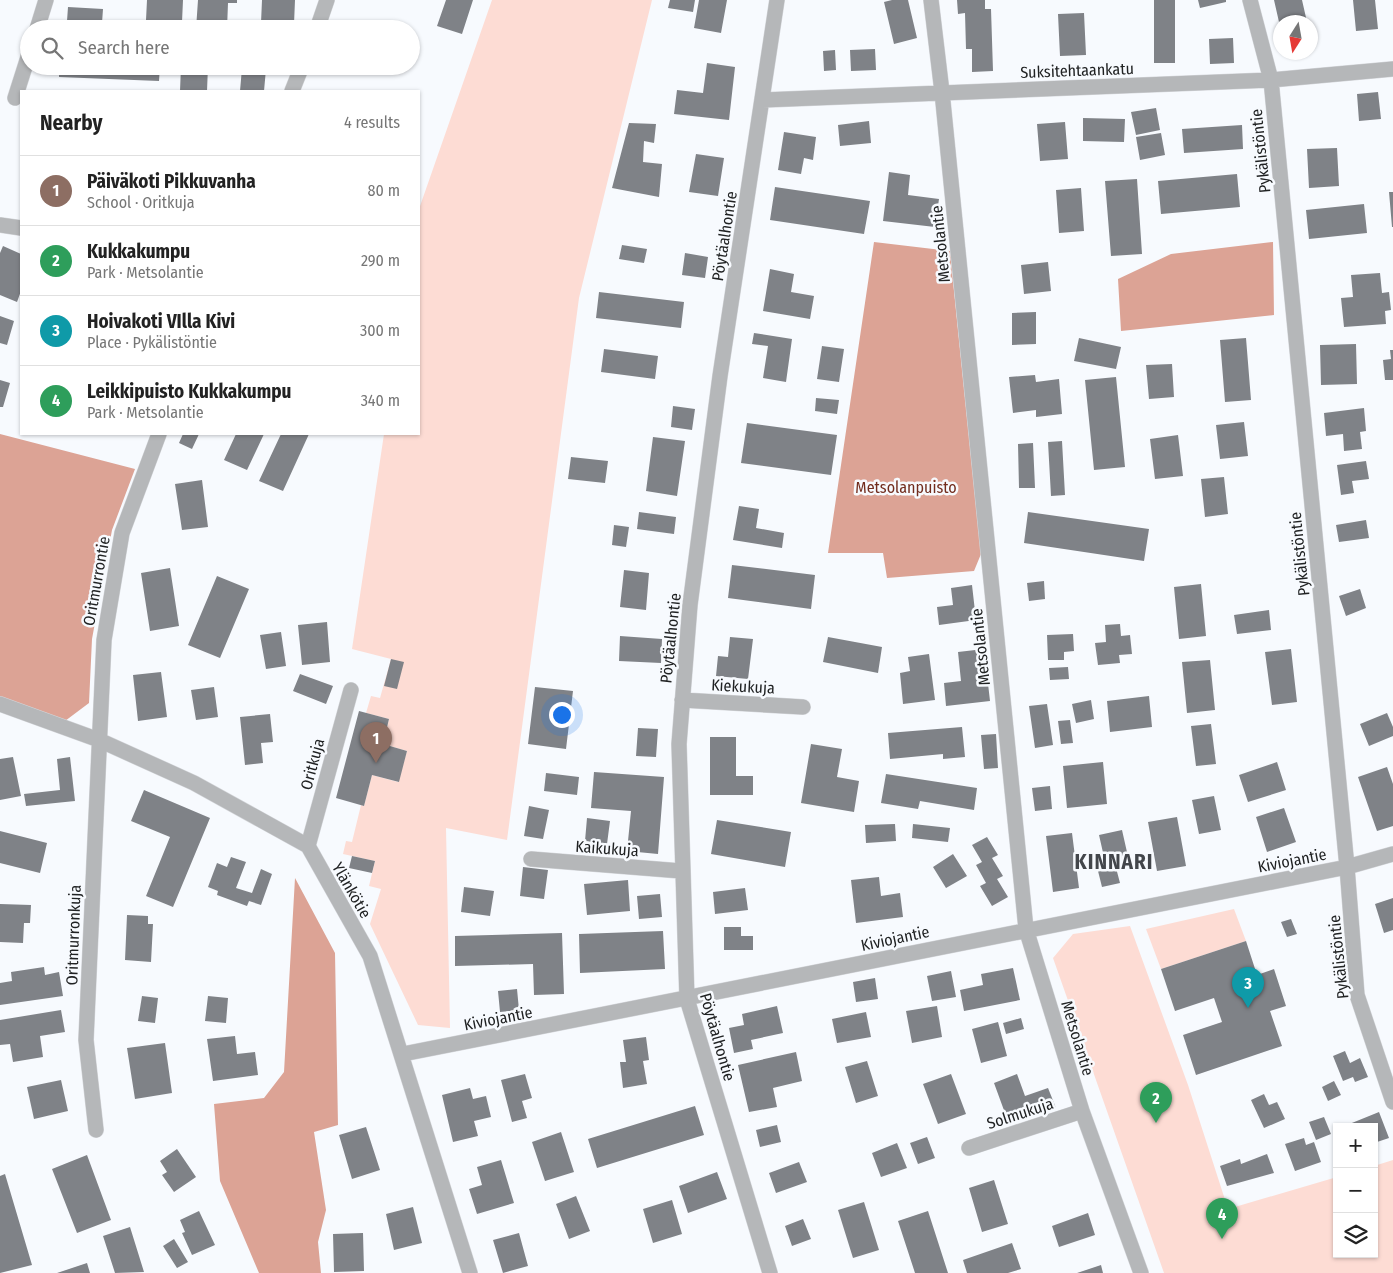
<!DOCTYPE html>
<html lang="en">
<head>
<meta charset="utf-8">
<style>
  body { margin:0; font-family:"Fira Sans Condensed",sans-serif; background:#f6f6f6; color:#222 }
  .controls { position:absolute; right:15px; bottom:15px; display:grid; overflow:hidden; border-radius:0px; box-shadow:0 1px 4px #0004 }
  .controls button { width:45px; height:45px; display:grid; place-items:center; padding:0; border:0; border-bottom:1px solid #e0e0e0; background:#fff; color:#222; font:25px sans-serif }
  .compass { position:absolute; left:1273px; top:15px; width:45px; height:45px; border-radius:50%; background:#fff; box-shadow:0 1px 4px #0004; rotate:191deg }
  .you { position:absolute; left:561px; top:714px; width:18px; height:18px; margin:-12px; border:4px solid #fff; border-radius:50%; background:#1a73e8; box-shadow:0 0 0 8px #1a73e833 }
  .badge { display:grid; place-items:center; width:32px; height:32px; border-radius:50%; background:#d3482c; color:#fff; font-size:16px; font-weight:700 }
  .pin { position:absolute; translate:-50% -41px; filter:drop-shadow(0 1px 2px #0008) }
  .pin::after { content:''; position:absolute; top:26px; width:18px; height:15px; background:inherit; clip-path:polygon(0 0,100% 0,50% 100%) }
  .list { margin:0; padding:0; list-style:none }
  h2 { display:flex; justify-content:space-between; align-items:center; height:65px; margin:0; padding:0 20px; font-size:21px }
  h2 small { font-size:16px; font-weight:400; color:#767676 }
  .list li { display:grid; grid-template-columns:32px 1fr auto; gap:15px; align-items:center; box-sizing:border-box; height:70px; padding:0 20px; border-top:1px solid #e0e0e0 }
  .list b { display:block; font-size:19px; white-space:nowrap }
  .list p { margin:0; font-size:16px; white-space:nowrap; color:#767676 }
  .list em { font-size:16px; font-style:normal; color:#767676 }
  .icon { flex:none; width:28px; height:28px; fill:none; stroke:currentColor; stroke-width:2; stroke-linecap:round; stroke-linejoin:round }
  .map { position:relative; flex:none; width:1393px; height:1273px; overflow:hidden }
  .search { position:absolute; background:#fff; box-shadow:0 1px 4px #0004; left:20px; top:20px; width:400px; height:55px; display:flex; align-items:center; gap:12px; box-sizing:border-box; padding:0 18px; border-radius:28px; color:#767676; font-size:19px }
  .panel { position:absolute; background:#fff; box-shadow:0 1px 4px #0004; left:20px; top:90px; width:400px; height:345px; border-radius:0px }
  .map>svg:first-child { display:block }
  .green { fill:#fddcd4 }
  .forest { fill:#dca395 }
  .building { fill:#7f8287 }
  .lines { fill:none; stroke-linecap:round; stroke-linejoin:round }
  .minor-casing { stroke:#d5d7db; stroke-width:16 }
  .minor { stroke:#b5b7b9; stroke-width:15 }
  .labels { text-anchor:middle; stroke-width:5; stroke-linejoin:round; paint-order:stroke }
  .street-label { font-size:16px; fill:#202223; stroke:#f7fafe }
  .park-label { font-size:16px; fill:#722d1e; stroke:#f7fafe }
  .district-label { font-size:21px; font-weight:bold; letter-spacing:1px; fill:#43464b; stroke:#f7fafe }
</style>
</head>
<body>
<div class="map">
<svg width="1393" height="1273" viewBox="0 0 1393 1273">
  <rect width="100%" height="100%" fill="#f7fafe"/>
  <path class="green" d="M492 0H652L579 298 507 840 446 828 450 1028 418 1025 370 924 381 889 369 886 375 861 343 854 346 841 352 842 361 805 364 806 372 775 398 782 407 751 383 744 389 719 366 713 371 696 380 698 391 659 352 649 384 434H419V209Z
    M1234 909 1246 941 1161 969 1146 929Z
    M1130 926 1188 1085 1228 1209 1337 1177V1254H1374V1166L1393 1160V1273H1164L1053 958 1073 934Z"/>
  <path class="forest" d="M874 242 950 251 981 554 974 571 887 578 883 553H828Z
    M1273 242 1274 315 1121 331 1118 279 1171 254Z
    M0 434 135 469 112 530 92 639 89 703 65 721 0 698Z
    M295 878 335 953 338 1125 314 1132 326 1210 318 1242 321 1273H259L220 1181 214 1104 264 1098 284 1072Z"/>
  <path class="building" d="M147 0H183L182 22 146 20Z
    M198 0H237V3H228L227 29H196Z
    M262 0H295L294 24 261 23Z
    M446 0H473L462 34 437 26Z
    M670 0H695L693 12 668 8Z
    M699 0H727L721 33 694 28Z
    M892 0H908L917 38 894 44 884 2Z
    M957 0H985V9H991L993 71 972 72V49H966L965 13 958 14Z
    M1154 0H1175V63H1154Z
    M1198 0H1226V2L1200 8Z
    M1274 0H1302L1307 22H1279Z
    M1353 0H1375L1378 29 1356 31Z
    M68 7 103 9 102 23 67 21Z
    M1084 13 1086 55 1060 56 1058 14Z
    M1233 38 1234 63 1210 64 1209 39Z
    M875 49 876 70 851 71 850 50Z
    M835 50 836 70 824 71 823 51Z
    M707 63 735 67 729 120 674 114 677 90 703 93Z
    M59 66H160L159 81 59 77Z
    M181 66H208L207 91H180Z
    M341 66H361L359 73Z
    M242 68 266 69 264 91H240Z
    M1378 92 1381 119 1359 121 1357 94Z
    M1156 108 1160 130 1136 135 1131 112Z
    M1083 118 1125 119 1124 142 1083 141Z
    M869 121 871 143 840 146 838 125Z
    M1065 122 1068 159 1040 161 1037 124Z
    M629 123 656 124 654 143 644 141 643 162 662 164 659 197 612 188Z
    M1242 125 1243 149 1184 153 1182 129Z
    M784 132 816 137 813 160 804 158 801 174 778 170Z
    M1161 133 1165 155 1140 160 1136 137Z
    M1337 148 1339 186 1309 188 1307 149Z
    M696 154 724 158 718 196 689 192Z
    M889 172 910 175 908 195 939 199 935 227 883 221Z
    M1237 174 1240 207 1161 214 1158 181Z
    M1137 179 1142 254 1111 256 1105 181Z
    M775 187 870 201 864 234 770 220Z
    M1081 188 1084 231 1059 233 1056 190Z
    M1389 192H1393V227H1392Z
    M1364 204 1367 233 1309 239 1306 210Z
    M622 245 647 249 644 263 619 259Z
    M3 246 21 254V291L17 302 0 295V253Z
    M685 253 708 257 705 278 682 275Z
    M1048 262 1051 291 1024 294 1021 265Z
    M770 269 794 274 791 292 814 296 810 319 763 311Z
    M1380 273 1382 293 1389 292 1391 310 1385 311 1386 324 1344 327 1341 298 1353 297 1351 275Z
    M599 292 684 302 681 328 596 318Z
    M1036 312V344L1012 345V313Z
    M0 316 14 321 7 345 0 343Z
    M754 333 792 339 786 382 763 378 768 346 752 344Z
    M1079 338 1121 347 1116 369 1074 361Z
    M1246 338 1251 400 1225 402 1220 340Z
    M1356 344 1357 384 1321 385 1320 345Z
    M822 346 844 349 839 382 817 379Z
    M604 349 658 356 655 379 601 372Z
    M1390 350H1393V380H1385L1383 360 1391 359Z
    M1172 364 1174 397 1149 399 1146 365Z
    M1035 375 1036 382 1059 379 1062 414 1036 417V410L1013 413 1009 377Z
    M1116 377 1125 467 1094 470 1085 380Z
    M0 380 10 383 3 407H0Z
    M816 398 839 400 837 414 815 411Z
    M673 406 695 409 692 430 671 427Z
    M1364 408 1366 431 1360 432 1362 449 1344 451 1343 434 1326 436 1324 413Z
    M1244 422 1248 456 1220 459 1216 425Z
    M747 423 837 435 831 475 741 463Z
    M183 434H199L192 449 179 443Z
    M236 434H264L247 470 224 460Z
    M281 434H309L283 491 259 481Z
    M1178 435 1183 476 1155 479 1150 439Z
    M653 437 685 441 677 496 646 491Z
    M1062 441 1065 495 1051 496 1048 442Z
    M1033 443 1035 488H1019L1018 444Z
    M571 457 608 461 605 483 568 479Z
    M1366 461 1369 479 1352 481 1354 493 1341 495 1337 465Z
    M1224 477 1228 514 1205 517 1201 479Z
    M202 480 208 527 182 530 175 484Z
    M739 506 759 509 756 528 784 533 782 548 733 540Z
    M639 512 676 517 674 534 637 529Z
    M1028 512 1149 529 1144 561 1024 543Z
    M1366 520 1369 538 1339 542 1336 525Z
    M614 525 629 527 626 547 612 545Z
    M732 565 815 575 811 609 728 598Z
    M170 568 179 626 150 631 141 573Z
    M624 570 649 573 646 610 620 607Z
    M217 576 249 589 220 658 188 645Z
    M1044 581 1045 599 1029 601 1027 583Z
    M1201 584 1206 636 1179 639 1174 587Z
    M972 585 976 620 939 625 937 607 953 605 951 588Z
    M1360 589 1366 608 1346 616 1339 596Z
    M1269 610 1271 630 1237 634 1234 615Z
    M327 622 330 662 302 665 298 625Z
    M1120 624 1121 636 1130 635 1132 654 1119 655 1120 663 1098 665 1095 643 1106 642 1105 625Z
    M281 632 286 666 266 669 260 635Z
    M1073 634 1074 651 1064 652V660H1048L1047 635Z
    M620 636 662 639 661 663 619 661Z
    M730 637 753 639 748 679 716 676 718 656 728 657Z
    M828 637 882 647 878 673 823 662Z
    M984 649 990 701 946 706 944 683 961 681 958 652Z
    M1291 649 1297 702 1272 705 1265 652Z
    M929 654 935 700 903 704 900 673 910 671 908 657Z
    M391 659 404 662 397 689 384 686Z
    M1210 660 1215 710 1187 713 1182 662Z
    M1068 667 1069 679 1050 680 1049 668Z
    M161 672 167 717 138 721 133 675Z
    M300 674 333 686 326 704 293 691Z
    M214 687 218 717 196 720 191 690Z
    M535 687 573 691 566 749 528 744Z
    M1149 696 1152 727 1110 732 1107 701Z
    M1091 700 1094 719 1076 723 1072 704Z
    M1047 704 1053 745 1035 748 1029 706Z
    M359 711 389 719 383 744 407 751 399 782 372 775 364 806 336 798Z
    M1387 713 1393 727V736L1369 746 1360 724Z
    M270 714 273 742 261 743 263 763 245 765 240 717Z
    M1070 720 1073 743 1061 744 1058 721Z
    M1211 724 1216 764 1196 766 1191 726Z
    M962 727 965 757 943 759V754L890 759 888 733Z
    M638 728 658 729 656 757 636 756Z
    M996 734 998 768 984 769 981 735Z
    M710 737H736V776H753V795H710Z
    M811 744 842 749 837 777 859 781 854 812 801 803Z
    M13 757 21 796 0 800V759Z
    M70 757 75 801 26 806 24 794 60 790 57 759Z
    M1103 762 1107 804 1067 808 1063 766Z
    M1277 762 1286 790 1248 802 1239 775Z
    M1387 767 1393 784V826L1377 831 1358 777Z
    M594 772 664 777 658 854 627 851 631 811 591 808Z
    M546 773 579 777 577 795 544 791Z
    M886 774 977 788 974 810 920 801 918 809 881 803Z
    M1050 786 1052 809 1035 811 1032 788Z
    M144 790 210 818 173 907 146 896 170 837 131 821Z
    M1214 796 1221 830 1199 834 1192 800Z
    M529 806 549 810 543 839 524 836Z
    M1284 808 1296 842 1267 852 1256 817Z
    M1177 817 1186 866 1157 871 1148 822Z
    M587 818 610 821 607 844 585 841Z
    M717 820 791 832 785 867 711 854Z
    M895 824 896 841 866 843 865 825Z
    M913 824 950 828 948 842 912 838Z
    M1122 830 1129 861 1115 864 1120 883 1102 887 1095 859 1104 857 1099 835Z
    M0 831 47 843 40 873 0 863Z
    M1072 833 1079 888 1053 892 1046 836Z
    M987 837 998 855 992 858 1003 876 997 879 1008 897 992 906 980 886 986 883 976 865 982 862 972 845Z
    M953 854 967 876 946 888 933 867Z
    M352 856 375 861 372 873 349 868Z
    M231 857 246 862 236 888 252 893 261 869 272 874 261 905 249 901 247 906 217 895 218 891 208 887 217 863 227 867Z
    M523 867 548 870 544 899 520 896Z
    M879 877 881 896 900 893 903 917 856 923 851 880Z
    M628 880 630 911 587 915 584 884Z
    M464 887 494 891 490 916 461 912Z
    M745 888 748 910 715 914 713 892Z
    M660 894 662 917 639 919 637 896Z
    M1393 898V930L1384 933 1375 904Z
    M0 904 31 905 30 923H24L23 943 0 942Z
    M127 915 148 916V924H153L151 962 125 960Z
    M1291 919 1297 934 1287 937 1281 922Z
    M724 927H741V936H753V950H724Z
    M663 931 665 969 580 973 579 934Z
    M562 933 564 994 534 995 533 964 455 966V936Z
    M1246 941 1257 975 1274 969 1286 1006 1270 1011 1282 1046 1196 1075 1183 1035 1222 1022 1214 998 1175 1011 1161 969Z
    M44 967 45 975 59 972 63 996 0 1005V983L12 981 11 972Z
    M1013 968 1020 1000 964 1011 960 990 983 985 981 974Z
    M951 971 956 997 932 1001 927 976Z
    M875 978 878 999 856 1002 853 982Z
    M517 989 519 1010 500 1012 498 991Z
    M142 996 158 998 155 1023 138 1021Z
    M208 996 228 998 226 1023 205 1021Z
    M777 1006 783 1033 751 1040 753 1049 734 1053 729 1028 744 1025 742 1014Z
    M937 1006 942 1037 912 1043 906 1011Z
    M61 1010 65 1032 40 1036 43 1057 13 1062 10 1044 0 1045V1020Z
    M866 1012 871 1037 837 1043 832 1019Z
    M1021 1018 1024 1029 1006 1034 1003 1023Z
    M998 1022 1007 1056 981 1063 972 1029Z
    M235 1036 237 1054 255 1052 258 1075 213 1081 207 1039Z
    M646 1037 649 1060 643 1061 647 1084 623 1088 620 1062H626L623 1040Z
    M165 1043 172 1093 135 1099 127 1048Z
    M1345 1051 1350 1063 1360 1058 1368 1077 1355 1082 1353 1077 1343 1081 1333 1056Z
    M796 1052 802 1081 773 1088 777 1107 749 1112 738 1065Z
    M867 1061 878 1096 856 1103 845 1067Z
    M525 1074 532 1098 522 1101 527 1118 512 1122 501 1080Z
    M951 1074 966 1114 938 1124 923 1084Z
    M1017 1074 1025 1096 1048 1088 1056 1108 1009 1124 994 1083Z
    M61 1080 68 1111 34 1119 27 1087Z
    M1334 1081 1341 1095 1328 1101 1322 1087Z
    M470 1088 473 1099 486 1096 491 1117 474 1121 478 1136 453 1142 442 1095Z
    M1264 1094 1269 1105 1277 1102 1285 1119 1264 1128 1251 1100Z
    M695 1106 704 1135 597 1168 588 1139Z
    M1379 1112 1389 1138 1374 1143V1127H1342Z
    M1324 1117 1331 1134 1316 1140 1309 1122Z
    M777 1125 781 1142 760 1147 756 1130Z
    M366 1127 380 1170 352 1179 339 1135Z
    M561 1132 574 1172 545 1181 532 1142Z
    M927 1137 935 1158 918 1164 910 1143Z
    M1304 1138 1306 1145 1314 1142 1321 1162 1295 1171 1285 1144Z
    M897 1143 907 1168 881 1177 872 1153Z
    M177 1149 196 1177 174 1192 162 1175 167 1172 160 1161Z
    M1267 1154 1274 1173 1227 1186 1220 1166 1240 1159 1241 1164Z
    M87 1155 111 1220 77 1233 52 1169Z
    M501 1160 514 1203 477 1214 469 1189 482 1185 477 1167Z
    M799 1162 807 1182 776 1193 769 1173Z
    M717 1172 727 1199 688 1213 679 1186Z
    M5 1174 32 1265 0 1273V1176Z
    M994 1180 1008 1224 982 1232 969 1188Z
    M576 1196 590 1231 569 1239 556 1204Z
    M672 1200 682 1234 653 1243 643 1209Z
    M864 1202 879 1250 853 1258 838 1210Z
    M413 1207 422 1243 394 1250 386 1214Z
    M199 1211 215 1245 192 1255 182 1233 185 1232 180 1220Z
    M928 1211 948 1273H915L898 1221Z
    M1088 1213 1095 1235 1059 1247 1052 1226Z
    M803 1219 811 1239 792 1246 785 1226Z
    M130 1227 144 1272 115 1273 103 1236Z
    M363 1233 364 1271 334 1272 333 1234Z
    M519 1233 528 1266 503 1273 493 1240Z
    M174 1239 188 1262 177 1268 163 1246Z
    M1012 1243 1021 1269 1008 1273H967L963 1260Z
    M87 1263 90 1273H57Z
    M1101 1265 1103 1273H1077Z"/>
  <g class="lines">
    <g class="minor-casing">
      <path id="minor" d="M931 0 942 92 1026 929 1082 1111 1141 1273
        M1250 0 1271 80 1347 867 1357 995 1393 1102
        M37 29 46 0
        M317 29 327 0
        M292 91 302 66
        M15 98 29 54
        M763 100 1271 80 1393 69
        M0 225 21 228
        M682 700 803 707
        M0 704 99 740 194 783 308 846 370 956 470 1273
        M308 846 351 690
        M531 859 681 871
        M403 1054 1347 867 1393 854
        M96 1130 86 1040 104 640 122 533 159 434
        M969 1148 1082 1111
        M770 1273 687 999 679 744 690 605 720 376 777 0"/>
    </g>
    <use href="#minor" class="minor"/>
  </g>
  <g class="labels">
    <g class="street-label">
      <text transform="translate(1077 70) rotate(-2)" y="6">Suksitehtaankatu</text>
      <text transform="translate(1260 151) rotate(-96)" y="6">Pykälistöntie</text>
      <text transform="translate(724 236) rotate(-81)" y="6">Pöytäalhontie</text>
      <text transform="translate(940 244) rotate(-96)" y="6">Metsolantie</text>
      <text transform="translate(1299 554) rotate(-96)" y="6">Pykälistöntie</text>
      <text transform="translate(96 581) rotate(-80)" y="6">Oritmurrontie</text>
      <text transform="translate(670 638) rotate(-84)" y="6">Pöytäalhontie</text>
      <text transform="translate(980 647) rotate(-96)" y="6">Metsolantie</text>
      <text transform="translate(743 686) rotate(3)" y="6">Kiekukuja</text>
      <text transform="translate(312 764) rotate(-75)" y="6">Oritkuja</text>
      <text transform="translate(607 848) rotate(4)" y="6">Kaikukuja</text>
      <text transform="translate(1292 860) rotate(-11)" y="6">Kiviojantie</text>
      <text transform="translate(352 890) rotate(60)" y="6">Ylänkötie</text>
      <text transform="translate(73 935) rotate(-88)" y="6">Oritmurronkuja</text>
      <text transform="translate(895 938) rotate(-12)" y="6">Kiviojantie</text>
      <text transform="translate(1338 957) rotate(-96)" y="6">Pykälistöntie</text>
      <text transform="translate(498 1018) rotate(-11)" y="6">Kiviojantie</text>
      <text transform="translate(718 1037) rotate(74)" y="6">Pöytäalhontie</text>
      <text transform="translate(1078 1038) rotate(73)" y="6">Metsolantie</text>
      <text transform="translate(1020 1113) rotate(-18)" y="6">Solmukuja</text>
    </g>
    <g class="park-label">
      <text x="906" y="493">Metsolanpuisto</text>
    </g>
    <g class="district-label">
      <text x="1114" y="869">KINNARI</text>
    </g>
  </g>
</svg>
<div class="controls">
<button>+</button>
<button>−</button>
<button><svg class="icon" aria-label="layers" viewBox="0 0 24 24"><path d="M12 4l9 5-9 5-9-5zM3 14l9 5 9-5"/></svg></button>
</div>
<svg class="compass" viewBox="-18 -18 36 36"><path d="M0-13l5 13h-10z" fill="#e53935"/><path d="M0 13l5-13h-10z" fill="#767676"/></svg>
<div class="you"></div>
<div class="pin badge" style="left:376px;top:763px;background:#8d6e63">1</div>
<div class="pin badge" style="left:1156px;top:1123px;background:#2e9e5b">2</div>
<div class="pin badge" style="left:1248px;top:1008px;background:#0f9aa8">3</div>
<div class="pin badge" style="left:1222px;top:1239px;background:#2e9e5b">4</div>
<div class="search"><svg class="icon" aria-label="search" viewBox="0 0 24 24"><circle cx="10" cy="10" r="6"/><path d="M15 15l6 6"/></svg>Search here</div>
<section class="panel">
<h2>Nearby<small>4 results</small></h2>
<ul class="list">
<li><span class="badge" style="background:#8d6e63">1</span><div><b>Päiväkoti Pikkuvanha</b><p>School · Oritkuja</p></div><em>80 m</em></li>
<li><span class="badge" style="background:#2e9e5b">2</span><div><b>Kukkakumpu</b><p>Park · Metsolantie</p></div><em>290 m</em></li>
<li><span class="badge" style="background:#0f9aa8">3</span><div><b>Hoivakoti VIlla Kivi</b><p>Place · Pykälistöntie</p></div><em>300 m</em></li>
<li><span class="badge" style="background:#2e9e5b">4</span><div><b>Leikkipuisto Kukkakumpu</b><p>Park · Metsolantie</p></div><em>340 m</em></li>
</ul>
</section>
</div>
</body>
</html>
